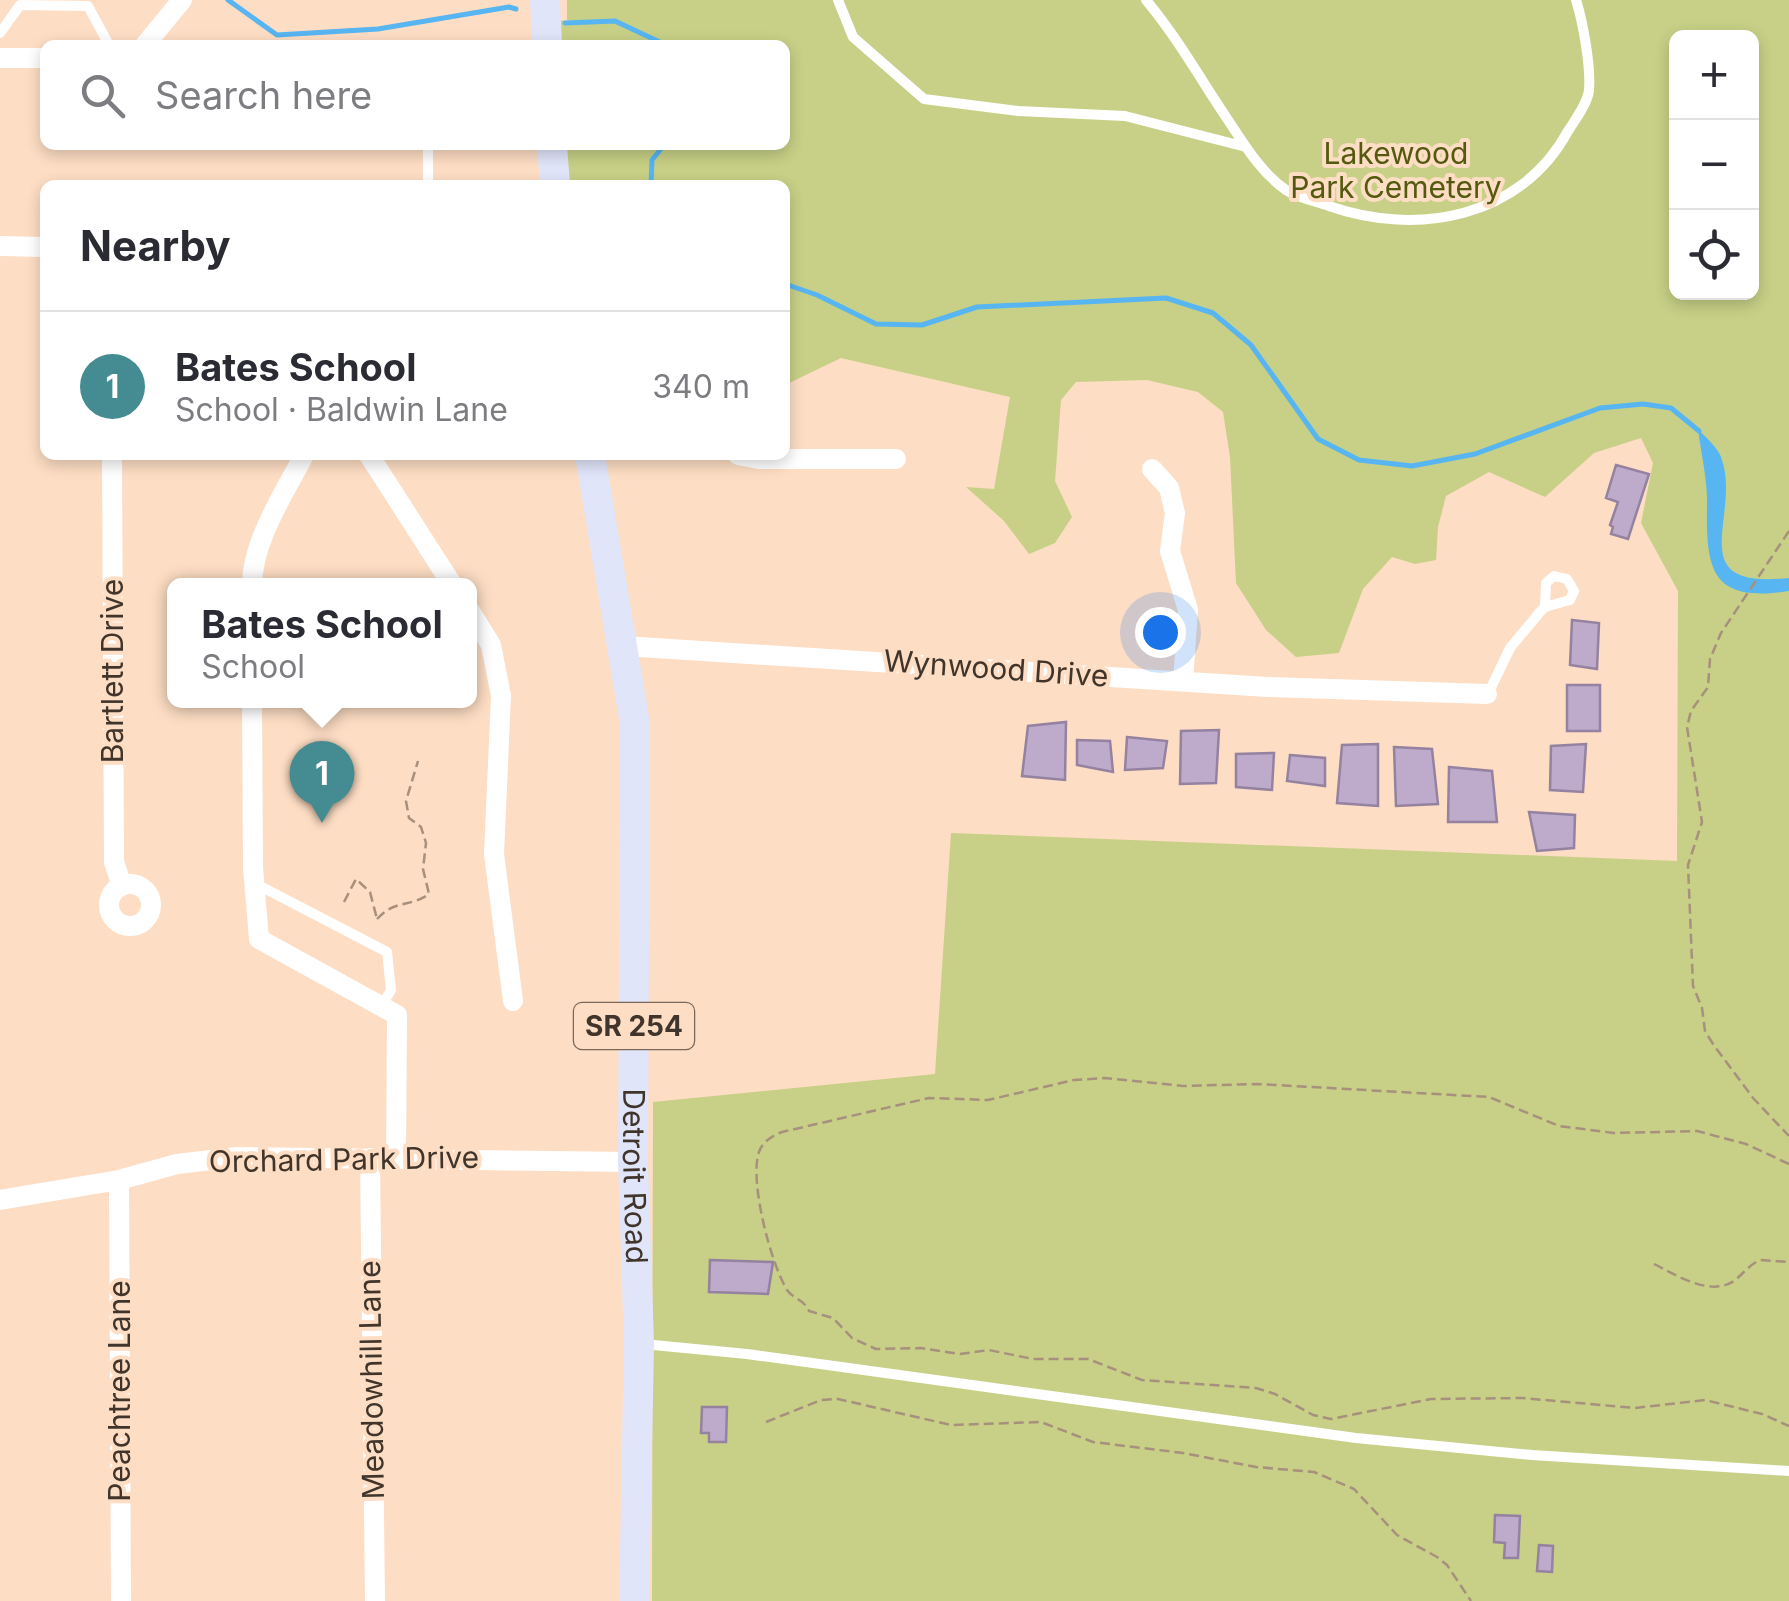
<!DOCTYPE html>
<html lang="en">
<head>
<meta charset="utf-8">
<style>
  body { margin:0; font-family:Inter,sans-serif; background:#f2f2f3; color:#2b2b33 }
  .controls { position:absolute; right:30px; top:30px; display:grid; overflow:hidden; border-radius:15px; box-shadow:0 5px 15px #0003 }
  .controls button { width:90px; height:90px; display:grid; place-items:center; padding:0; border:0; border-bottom:2px solid #e1e1e2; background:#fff; color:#2b2b33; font:50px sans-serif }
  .you { position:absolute; left:1160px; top:632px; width:35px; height:35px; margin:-25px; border:8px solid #fff; border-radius:50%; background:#1a73e8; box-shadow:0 0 0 15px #1a73e833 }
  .badge { display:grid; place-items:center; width:65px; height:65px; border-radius:50%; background:#448c91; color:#fff; font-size:32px; font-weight:700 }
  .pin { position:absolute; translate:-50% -82px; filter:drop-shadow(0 2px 5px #0008) }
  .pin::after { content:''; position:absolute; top:52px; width:35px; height:30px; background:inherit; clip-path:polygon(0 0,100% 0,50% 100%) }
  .popup { position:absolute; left:167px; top:578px; width:310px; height:130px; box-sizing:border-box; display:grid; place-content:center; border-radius:15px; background:#fff; filter:drop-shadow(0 2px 8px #0005); font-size:32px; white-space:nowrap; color:#7c7c81 }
  .popup b { font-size:38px; color:#2b2b33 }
  .popup::after { content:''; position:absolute; left:50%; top:100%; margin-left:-20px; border:20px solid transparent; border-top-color:#fff }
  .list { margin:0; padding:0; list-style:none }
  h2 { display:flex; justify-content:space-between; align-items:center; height:130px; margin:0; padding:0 40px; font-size:42px }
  h2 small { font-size:32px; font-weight:400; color:#7c7c81 }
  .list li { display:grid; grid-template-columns:65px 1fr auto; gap:30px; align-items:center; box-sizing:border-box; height:150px; padding:0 40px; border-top:2px solid #e1e1e2 }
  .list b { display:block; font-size:38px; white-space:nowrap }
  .list p { margin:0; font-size:32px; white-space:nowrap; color:#7c7c81 }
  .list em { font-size:32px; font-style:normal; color:#7c7c81 }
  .icon { flex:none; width:55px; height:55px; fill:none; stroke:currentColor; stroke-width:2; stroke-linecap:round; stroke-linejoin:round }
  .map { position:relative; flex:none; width:1789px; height:1601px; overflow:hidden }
  .search { position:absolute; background:#fff; box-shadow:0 5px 15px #0003; left:40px; top:40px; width:750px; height:110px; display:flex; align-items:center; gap:25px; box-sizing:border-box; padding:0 35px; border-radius:15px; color:#7c7c81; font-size:38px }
  .panel { position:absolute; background:#fff; box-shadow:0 5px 15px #0003; left:40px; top:180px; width:750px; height:280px; border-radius:15px }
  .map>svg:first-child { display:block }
  .green { fill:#c7d086; fill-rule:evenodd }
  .water { fill:#57b5f2 }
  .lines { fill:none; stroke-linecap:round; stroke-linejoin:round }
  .stream { stroke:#57b5f2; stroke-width:5 }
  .building { fill:#beaaca; stroke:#9482a0; stroke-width:2.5 }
  .path { stroke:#a7907d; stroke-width:2.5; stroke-dasharray:10 5; stroke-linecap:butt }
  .service { stroke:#fff; stroke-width:10 }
  .minor { stroke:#fff; stroke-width:20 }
  .primary { stroke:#e0e5fa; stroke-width:30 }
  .labels { text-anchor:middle; stroke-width:8; stroke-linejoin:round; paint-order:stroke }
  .shield { fill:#fdddc3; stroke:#796759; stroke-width:2.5 }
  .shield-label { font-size:28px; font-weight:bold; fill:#41352b }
  .park-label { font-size:30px; fill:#53590e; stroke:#fdddc3 }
  .street-label { font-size:30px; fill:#41352b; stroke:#fdddc3 }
</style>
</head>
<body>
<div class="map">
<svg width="1789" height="1601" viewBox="0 0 1789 1601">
  <rect width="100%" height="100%" fill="#fdddc3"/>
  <path class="green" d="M567 0H1789V1601H652L653 1102 935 1074 951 833 1677 861 1678 591 1641 523 1653 463 1641 438 1594 453 1545 497 1489 472 1446 496 1438 527 1436 560 1415 564 1392 557 1363 589 1339 653 1296 657 1266 630 1236 583 1230 457 1223 412 1198 392 1147 380 1076 382 1061 400 1055 481 1072 517 1055 543 1029 554 1004 521 966 487 994 489 1010 397 841 358 785 385V185H569L566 145H785V45H558L556 20 584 22 567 20ZM1676 38H1752V292H1676Z"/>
  <path class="water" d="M1698 429C1706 438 1719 448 1722 460 1741 517 1680 590 1789 578V591C1712 603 1706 571 1707 507 1708 481 1701 454 1698 429Z"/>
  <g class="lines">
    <path class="stream" d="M228 0 277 35 378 29 509 7 516 9
      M565 23 615 21 666 45
      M651 185 652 160 664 145
      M785 284 817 295 876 324 922 325 977 307 1166 298 1213 313 1251 345 1318 439 1359 460 1412 466 1475 454 1600 408 1643 404 1671 408 1699 431"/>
  </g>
  <path class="building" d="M1616 465 1649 474 1628 539 1611 534 1613 527 1610 525 1618 502 1606 498Z
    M1572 620 1599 623 1597 669 1570 665Z
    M1567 685H1600V731H1567Z
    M1066 722 1065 780 1022 776 1028 726Z
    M1219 730 1216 783 1180 784 1181 731Z
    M1127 737 1167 741 1163 768 1125 770Z
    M1077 740 1110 741 1113 772 1077 765Z
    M1378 744V806L1337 803 1342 745Z
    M1586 744 1583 792 1550 790 1551 746Z
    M1394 747 1432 749 1438 804 1396 806Z
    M1274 753 1272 790 1236 787V754Z
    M1290 755 1325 758V786L1287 781Z
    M1449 767 1492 771 1497 822H1448Z
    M1529 812 1575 815 1574 848 1537 851Z
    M710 1260 773 1262 768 1294 709 1292Z
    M702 1407H727L726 1442H709V1433H701Z
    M1495 1515 1520 1516 1518 1558H1504L1505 1543 1494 1542Z
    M1539 1545 1553 1546 1552 1572 1537 1571Z"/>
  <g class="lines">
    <path class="path" d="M1789 531 1721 633 1710 659 1708 687 1691 711 1687 727 1702 822 1688 865 1693 986 1702 1008 1705 1031 1713 1044 1753 1098 1789 1136
      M344 902 356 879 370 892 377 919
      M377 919C395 899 409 908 429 894L423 869 426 843 421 827 409 818 406 801 418 761
      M1789 1164 1746 1144 1697 1131 1614 1133 1559 1126 1489 1097 1258 1084 1183 1086 1105 1078 1074 1080 988 1100 929 1098 782 1132C772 1136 763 1141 759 1152 749 1181 771 1264 787 1290 793 1299 804 1299 809 1311L833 1318 852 1338 876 1349 921 1348 960 1354 989 1350 1033 1359H1088L1142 1380 1256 1388 1275 1394 1313 1415 1331 1419 1431 1399 1522 1398 1635 1408 1705 1400 1762 1414 1789 1426
      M1654 1264C1676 1275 1710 1297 1734 1281 1743 1274 1749 1265 1760 1260L1789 1262
      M766 1422 821 1400 838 1399 951 1425 1041 1422 1093 1442 1183 1453 1256 1467 1314 1472 1354 1489 1397 1535 1437 1557 1447 1565 1471 1601"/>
    <path class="service" d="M838 0 853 37 924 99 1018 111 1125 116 1246 147
      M1146 0C1177 37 1201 80 1228 120 1244 144 1261 173 1286 190 1298 198 1315 201 1329 206 1417 237 1521 218 1568 131 1575 120 1588 103 1589 90 1591 67 1583 22 1576 0
      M0 33 20 5 88 6 109 45
      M428 185V145
      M1488 694 1510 648 1540 612 1545 607 1570 600 1574 591 1567 579 1554 576 1546 583 1545 607
      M256 884 387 952 391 990 382 1005
      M643 1344 747 1354 1356 1438 1532 1455 1789 1471"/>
    <path class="minor" d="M145 45 182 0
      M0 58H45
      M0 246 45 247
      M112 455 114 862 122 886
      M369 455 453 586
      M738 455 759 459H896
      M1152 469 1169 488 1175 513 1170 551 1188 610 1183 681
      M252 586C252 541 284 494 304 455
      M470 611 491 645 501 696 494 854 513 1001
      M624 646 1268 687 1487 694
      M252 700 253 868 259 939 397 1015 396 1158
      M109 905a21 21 0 1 1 42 0a21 21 0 1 1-42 0Z
      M370 1158 375 1601
      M119 1180 121 1601
      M0 1200 119 1180 177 1164 237 1157 633 1162"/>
    <g class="primary">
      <path d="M545 0 547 45"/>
      <path d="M552 145 555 185"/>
      <path id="s1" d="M590 455 635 724 633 1162 639 1344 634 1601"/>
    </g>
  </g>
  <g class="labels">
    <rect class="shield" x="574" y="1003" width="120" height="46" rx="8"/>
    <g class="shield-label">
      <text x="634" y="1036">SR 254</text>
    </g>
    <g class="park-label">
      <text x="1396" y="164">Lakewood<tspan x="1396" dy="34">Park Cemetery</tspan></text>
    </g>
    <g class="street-label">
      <text transform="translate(996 669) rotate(4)" y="10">Wynwood Drive</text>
      <text transform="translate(113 671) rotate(-90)" y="10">Bartlett Drive</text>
      <text transform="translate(344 1160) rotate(-1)" y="10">Orchard Park Drive</text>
      <text dy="10" stroke="none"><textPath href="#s1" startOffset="725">Detroit Road</textPath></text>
      <text transform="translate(372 1380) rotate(-91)" y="10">Meadowhill Lane</text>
      <text transform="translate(120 1391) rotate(-90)" y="10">Peachtree Lane</text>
    </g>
  </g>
</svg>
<div class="controls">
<button>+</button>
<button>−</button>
<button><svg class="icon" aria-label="locate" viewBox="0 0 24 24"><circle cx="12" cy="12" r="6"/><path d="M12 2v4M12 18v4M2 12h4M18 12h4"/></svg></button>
</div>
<div class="you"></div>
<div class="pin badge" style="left:322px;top:823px">1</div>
<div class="popup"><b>Bates School</b>School</div>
<div class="search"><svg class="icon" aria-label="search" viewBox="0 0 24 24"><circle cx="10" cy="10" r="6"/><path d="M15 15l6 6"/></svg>Search here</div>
<section class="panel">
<h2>Nearby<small></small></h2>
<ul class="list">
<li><span class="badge">1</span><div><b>Bates School</b><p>School · Baldwin Lane</p></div><em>340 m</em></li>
</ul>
</section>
</div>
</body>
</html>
